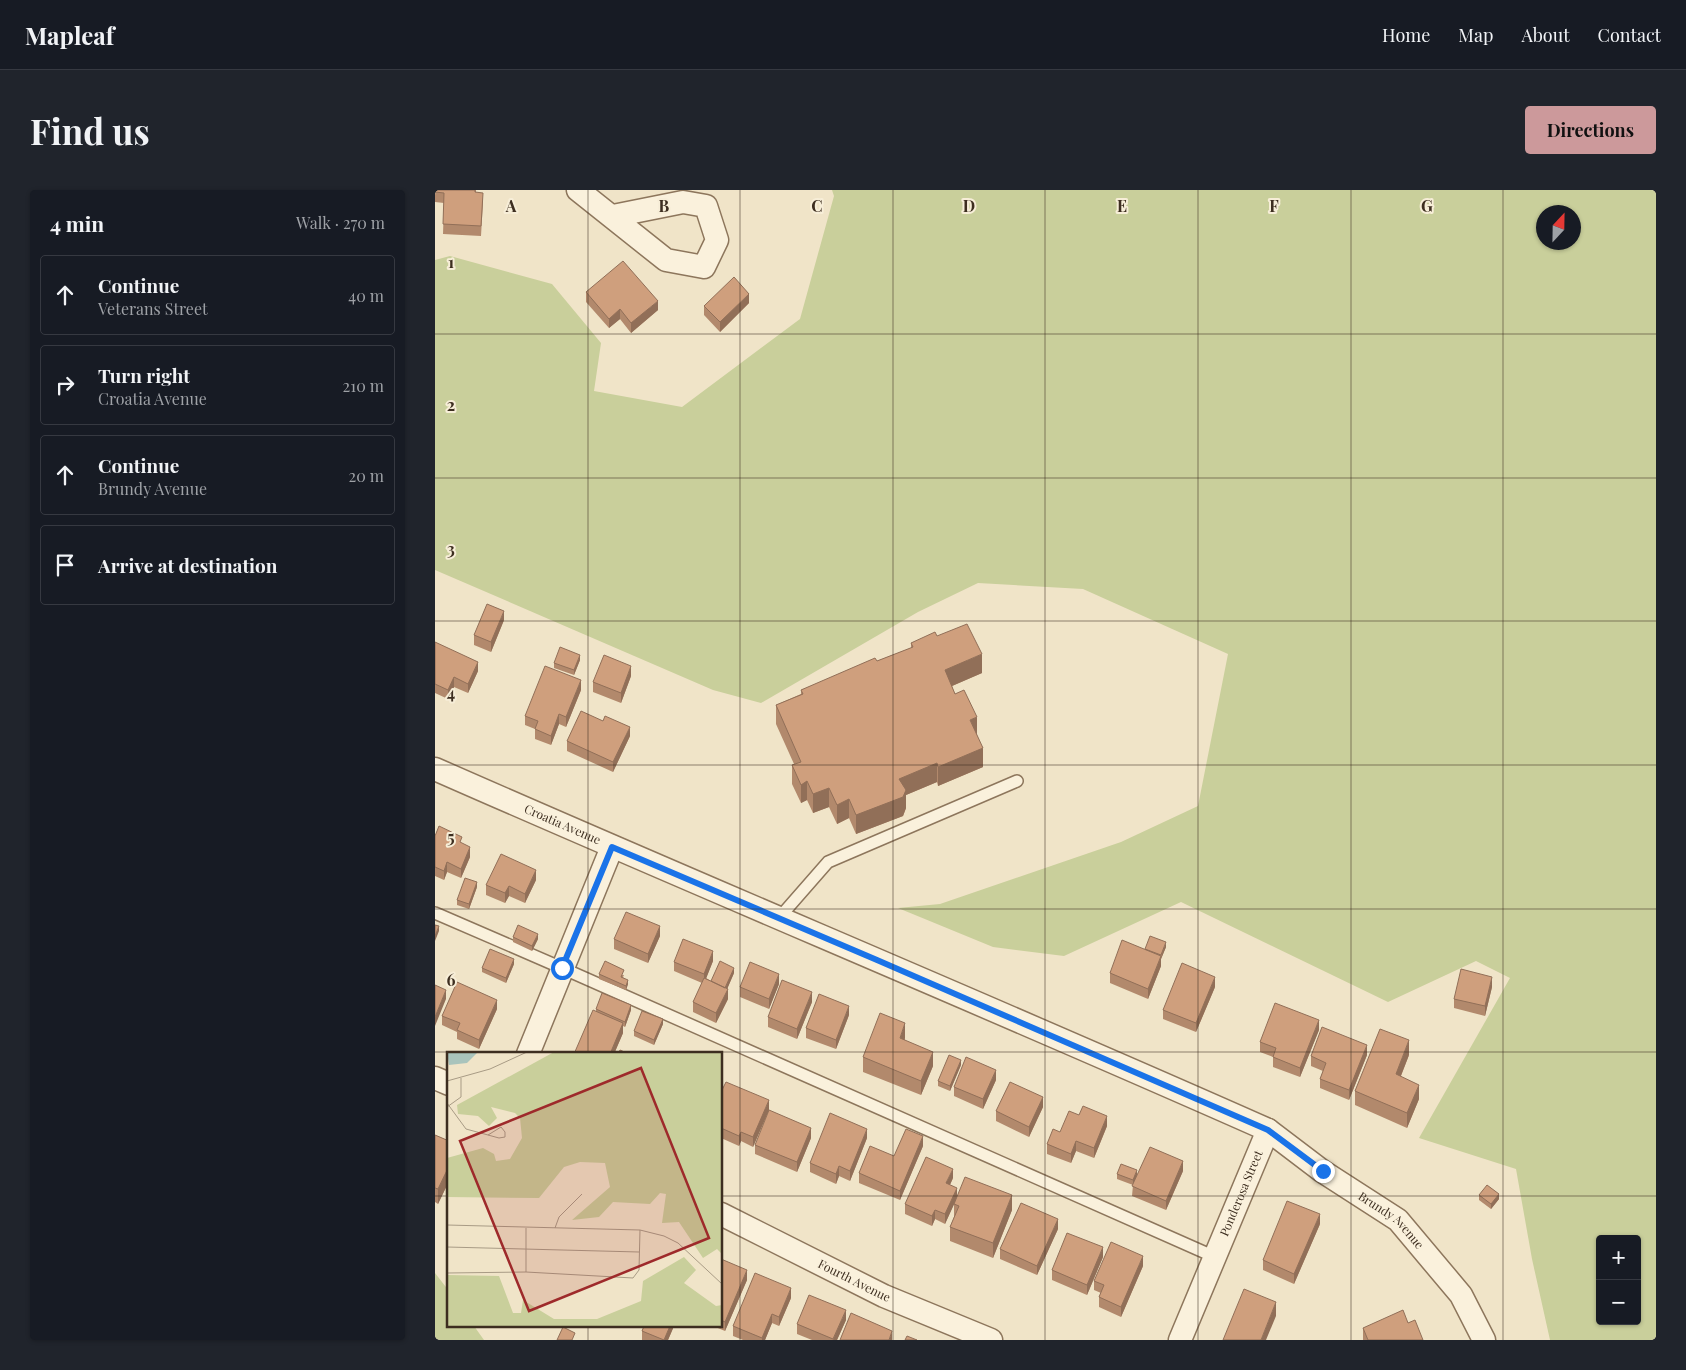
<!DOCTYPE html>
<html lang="en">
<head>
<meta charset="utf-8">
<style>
  body { margin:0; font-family:"Playfair Display",serif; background:#20242c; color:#f1f3f6 }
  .controls { position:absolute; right:15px; bottom:15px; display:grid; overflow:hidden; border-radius:5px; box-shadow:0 1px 4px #0004 }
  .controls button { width:45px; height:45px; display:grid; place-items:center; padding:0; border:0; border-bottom:1px solid #363941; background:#171b24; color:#f1f3f6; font:25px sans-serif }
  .compass { position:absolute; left:1101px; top:15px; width:45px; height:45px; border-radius:50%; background:#171b24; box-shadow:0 1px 4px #0004; rotate:22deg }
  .stop { position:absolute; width:15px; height:15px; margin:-11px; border:4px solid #1a73e8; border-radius:50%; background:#fff }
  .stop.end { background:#1a73e8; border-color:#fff; box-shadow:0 1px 5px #0008 }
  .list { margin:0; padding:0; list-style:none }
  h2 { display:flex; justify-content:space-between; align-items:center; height:65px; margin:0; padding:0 20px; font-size:21px }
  h2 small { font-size:16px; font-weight:400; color:#9ea1a6 }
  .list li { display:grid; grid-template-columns:32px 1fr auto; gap:15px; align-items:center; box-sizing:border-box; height:80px; margin:0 10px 10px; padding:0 10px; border:1px solid #363941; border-radius:5px }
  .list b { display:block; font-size:19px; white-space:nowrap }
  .list p { margin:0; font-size:16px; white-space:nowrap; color:#9ea1a6 }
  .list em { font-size:16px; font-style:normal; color:#9ea1a6 }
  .icon { flex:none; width:28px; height:28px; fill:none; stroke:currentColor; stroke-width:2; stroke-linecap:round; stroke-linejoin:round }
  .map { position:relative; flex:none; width:1221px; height:1150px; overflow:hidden; border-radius:5px }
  header { display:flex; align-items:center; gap:30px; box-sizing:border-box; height:70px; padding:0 25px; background:#171b24; border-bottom:1px solid #363941 }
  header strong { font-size:24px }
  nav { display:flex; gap:28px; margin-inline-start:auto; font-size:18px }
  .intro { display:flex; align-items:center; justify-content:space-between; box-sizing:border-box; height:120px; padding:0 30px }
  h1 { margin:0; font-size:35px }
  .button { padding:12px 22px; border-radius:5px; background:#cc999b; color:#111; font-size:18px; font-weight:700 }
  main { display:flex; gap:30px; padding:0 30px }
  aside { flex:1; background:#171b24; border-radius:5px; box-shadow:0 1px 4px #0004 }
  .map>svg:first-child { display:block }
  .green { fill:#c9cf9b; fill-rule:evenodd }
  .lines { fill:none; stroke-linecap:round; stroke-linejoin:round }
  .service-casing { stroke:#8d765c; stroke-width:14 }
  .minor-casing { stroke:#8d765c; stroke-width:25 }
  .service { stroke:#faf1dc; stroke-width:11 }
  .minor { stroke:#faf1dc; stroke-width:22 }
  .wall { fill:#b2896c }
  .shaded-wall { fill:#916f58 }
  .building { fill:#cf9f7d; stroke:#916f58 }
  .route { stroke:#1a73e8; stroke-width:6 }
  .grid { fill:none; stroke:#3d2e20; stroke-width:1; stroke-opacity:0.55 }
  .labels { text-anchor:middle; stroke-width:4; stroke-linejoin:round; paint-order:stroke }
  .street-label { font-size:12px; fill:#3d2e20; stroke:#f7eed8 }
  .inset-road { fill:none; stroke:#a89b85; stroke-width:1 }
  .view { fill:#9e2a2b; fill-opacity:0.15; stroke:#9e2a2b; stroke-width:2.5 }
  .inset-edge { fill:none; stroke:#3d2e20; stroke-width:2.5 }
  .grid-label { font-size:16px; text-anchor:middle; font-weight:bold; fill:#3d2e20; stroke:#f7eed8; stroke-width:4; stroke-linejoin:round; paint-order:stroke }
</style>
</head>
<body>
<header>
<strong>Mapleaf</strong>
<nav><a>Home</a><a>Map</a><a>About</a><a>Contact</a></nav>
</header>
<div class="intro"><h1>Find us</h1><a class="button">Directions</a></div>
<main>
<aside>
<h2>4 min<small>Walk · 270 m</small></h2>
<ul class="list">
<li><svg class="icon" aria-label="ahead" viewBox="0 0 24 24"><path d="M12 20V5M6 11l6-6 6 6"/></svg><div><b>Continue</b><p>Veterans Street</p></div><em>40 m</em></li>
<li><svg class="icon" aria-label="right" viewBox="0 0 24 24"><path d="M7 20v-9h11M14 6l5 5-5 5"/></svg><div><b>Turn right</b><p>Croatia Avenue</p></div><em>210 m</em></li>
<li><svg class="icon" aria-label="ahead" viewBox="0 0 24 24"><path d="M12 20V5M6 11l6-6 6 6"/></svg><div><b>Continue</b><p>Brundy Avenue</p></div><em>20 m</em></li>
<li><svg class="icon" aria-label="arrive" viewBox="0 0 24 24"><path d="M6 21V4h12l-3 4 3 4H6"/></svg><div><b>Arrive at destination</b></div></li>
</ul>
</aside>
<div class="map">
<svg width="1221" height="1150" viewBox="0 0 1221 1150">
  <rect width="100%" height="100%" fill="#f0e4c8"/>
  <path class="green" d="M397 0H1221V1150H1115L1097 1069 1081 979 984 948 1075 788 1041 771 953 812 746 712 629 766 558 757 463 718 505 714 686 652 763 616 793 464 648 399 543 393 483 422 326 513 278 500 0 380V70L15 66 117 94 166 153 159 201 247 217 365 129 399 6ZM1108 22H1138V52H1108ZM1165 1049H1202V1131H1165Z
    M0 1083 14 1101V1136H39L49 1150H0Z"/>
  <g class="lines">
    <g class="service-casing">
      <path id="service" d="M0 723 127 778 780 1067
        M344 728 393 672 582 591"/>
    </g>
    <g class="minor-casing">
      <g id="minor">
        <path d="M143 0 231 70 269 77 282 50 271 16 248 12 178 26"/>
        <path id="s1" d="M0 579C277 701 556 817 833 940L887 981 963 1030 1026 1105 1049 1150"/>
        <path d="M93 864 177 657"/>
        <path d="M0 888 14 894"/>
        <path id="s2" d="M286 1024 449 1106 556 1150"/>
        <path id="s3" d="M745 1150 833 940"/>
      </g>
    </g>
    <use href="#service" class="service"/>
    <use href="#minor" class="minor"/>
  </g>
  <path class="wall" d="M0 0H41V2L48 12 46 46 8 44 9 13 0 12Z
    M151 102 223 120 196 143 185 129 174 138 151 112Z
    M314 113 285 142 269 125V116Z
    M69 430 56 462 39 455V445Z
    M502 446 547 483 517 496 520 504 542 545 548 577 503 596 502 592 471 605V618L468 626 421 644 414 628 402 634 394 617 378 623 372 610 366 613 357 594V575L359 574 341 534V515L366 504V500L476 458V453Z
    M0 452 43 481 33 503 19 497 13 509 0 503Z
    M145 470 139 485 119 478V473Z
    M196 486 186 513 158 502V492Z
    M146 500 131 537 124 534 116 555 100 549V539L90 535V526Z
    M195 546 178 582 132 561V551Z
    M0 646 27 654 35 667 26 688 12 682 9 690 0 686Z
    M101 690 90 713 74 706 70 713 51 705V695Z
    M42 697 34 719 22 715V710Z
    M225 746 213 773 179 759V749Z
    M78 747 103 749 97 761 78 752Z
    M731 757 726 769V776L713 809 675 793V783L710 760V759Z
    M278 771 271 788 276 791 299 783 292 799 293 809 281 833 258 822V812L267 793 239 781V772Z
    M79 774 71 793 47 782V778Z
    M164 784 189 785 188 787 193 794 191 800 164 789Z
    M344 794 334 819 305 807V797Z
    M780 797 761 842 728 829V820Z
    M1057 797 1050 826 1019 818V809Z
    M377 812 362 849 333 837V827Z
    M62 819 44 859 22 849V842L7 835V826Z
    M161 819 196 820 190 837 188 836V843L179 864H139L161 821Z
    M414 825 401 859 371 848V838Z
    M228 834 219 855 199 846V841Z
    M884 840 865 887 838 877V867L825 862V852Z
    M470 848V850L498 876 486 905 428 882V867Z
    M932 865 914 910 885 898V889L888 881 876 876V866Z
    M974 865 966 886 984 909 972 938 920 915V901Z
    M526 875 515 901 503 896V891Z
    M561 890 548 919 519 906V897Z
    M286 902 334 920 318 957 306 951 304 956 286 948Z
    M608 917 594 947 561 931V921Z
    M672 936 659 968 641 961 636 973 612 964V954L625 942Z
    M0 945 14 951V991L3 1014 0 1012Z
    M376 948 362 982 320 964V955Z
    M432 948 415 991 404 986 401 994 375 982V973Z
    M488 956 465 1010 424 993V983L459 966Z
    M748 981 731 1020 697 1006 698 995 682 989V984L702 985 698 995Z
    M518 988 515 995 522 1007 577 1020 558 1068 515 1051V1037L519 1027V1014L521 1009 510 1034 500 1029 497 1036 470 1024V1014Z
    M14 999V1012L13 1011V1002Z
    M1044 1005 1064 1009 1056 1019 1044 1010Z
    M885 1034 859 1094 828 1080V1070Z
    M623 1039 602 1085 565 1069V1059Z
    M668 1067 652 1105 617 1090V1080Z
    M286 1069 312 1090 290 1141 278 1136H286Z
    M708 1076 686 1127 664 1117V1107L666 1103 659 1100V1091Z
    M356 1108 344 1136 337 1133 330 1150H308L298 1146V1136Z
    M411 1130 402 1150H377L362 1144V1134Z
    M973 1133 988 1150H928V1138Z
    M209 1136H239L233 1150H207V1141Z"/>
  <path class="shaded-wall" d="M314 104V113L285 142V132Z
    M223 111V120L196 143V133Z
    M185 119V129L174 138V129Z
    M69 421V430L56 462V452Z
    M547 464V483L510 499V480Z
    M145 465V470L139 485V480Z
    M43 472V481L33 503V494Z
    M196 476V486L186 513V503Z
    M19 487V497L13 509V500Z
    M146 490V500L131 537V527Z
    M124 524V534L116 555V546Z
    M542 527V546L535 530Z
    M195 537V546L178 582V572Z
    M548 558V577L503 596V577Z
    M502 573V592L471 605V618L468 626 421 644V625L464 589Z
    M372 591V610L366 613V595Z
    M394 598V617L378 623V604Z
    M414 609V628L402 634V615Z
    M35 657V667L26 688V679Z
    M12 672V682L9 690V681Z
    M101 680V690L90 713V704Z
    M42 692V697L34 719V714Z
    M74 696V706L70 713V703Z
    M4 736V741L0 751V746Z
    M225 736V746L213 773V764Z
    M103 744V749L97 761V756Z
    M731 752V757L726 769V776L713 809V799L726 767Z
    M278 761V771L269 794V784Z
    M79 769V774L71 793V788Z
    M299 778V783L290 804V799Z
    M344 784V794L334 819V809Z
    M780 787V797L761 842V833Z
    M1057 787V797L1050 826V816Z
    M193 790V794L191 800V796Z
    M293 799V809L281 833V823Z
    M11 800V809L0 836V827Z
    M377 802V812L362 849V839Z
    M62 810V819L44 859V850Z
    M196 815V820L190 837V832Z
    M414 816V825L401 859V850Z
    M228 829V834L219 855V850Z
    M884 830V840L865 887V878Z
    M188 833V843L179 864H175Z
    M470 833V848L465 862V848Z
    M974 850V865L961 898V884Z
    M932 855V865L914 910V900Z
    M498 862V876L486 905V891Z
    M526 870V875L515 901V896Z
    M561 880V890L548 919V909Z
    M984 895V909L972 938V923Z
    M608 907V917L594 947V937Z
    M334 910V920L318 957V947Z
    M672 926V936L659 968V958Z
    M376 938V948L362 982V972Z
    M432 939V948L415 991V981Z
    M306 942V951L304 956V946Z
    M488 946V956L465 1010V1001Z
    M641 951V961L636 973V964Z
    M748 971V981L731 1020V1011Z
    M14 976V991L3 1014V999Z
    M404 976V986L401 994V984Z
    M518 979V988L511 1003V993Z
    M702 980V985L698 995V990Z
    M522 998V1008L510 1034V1024Z
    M1064 1004V1009L1056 1019V1014Z
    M577 1005V1020L558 1068V1053Z
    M500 1020V1029L497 1036V1026Z
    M885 1024V1034L859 1094V1084Z
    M623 1029V1039L602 1085V1076Z
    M668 1057V1067L652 1105V1095Z
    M708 1066V1076L686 1127V1117Z
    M312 1080V1090L290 1141V1132Z
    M356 1098V1108L344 1136V1127Z
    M841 1112V1126L831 1150H826Z
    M411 1120V1130L402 1150H398Z
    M337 1124V1133L330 1150H327V1148Z
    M235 1136H239L233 1150H229Z
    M457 1141V1150H454Z"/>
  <path class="building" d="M0 0H40V2L48 3 46 36 8 34 9 3 0 2Z
    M188 71 223 111 196 133 185 119 174 129 151 102Z
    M299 87 314 104 285 132 269 116Z
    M52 414 69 421 56 452 39 445Z
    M532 434 547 464 510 480 520 504 529 500 542 527 535 530 548 558 503 577 502 573 464 589 471 600 468 607 421 625 414 609 402 615 394 598 378 604 372 591 366 595 357 575 366 572 341 515 368 504 366 500 440 468 442 471 478 457 476 453 500 442 502 446Z
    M0 452 43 472 33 494 19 487 13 500 0 494Z
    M125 457 145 465 139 480 119 473Z
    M169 465 196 476 186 503 158 492Z
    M110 476 146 490 131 527 124 524 116 546 100 539 103 531 90 526Z
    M146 521 168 531 170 526 195 537 178 572 132 551Z
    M4 636 27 647 25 652 35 657 26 679 12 672 9 681 0 677V646Z
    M66 664 101 680 90 704 74 696 70 703 51 695Z
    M30 688 42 692 34 714 22 710Z
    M191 722 225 736 213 764 179 749Z
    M0 735 4 736 0 746Z
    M83 735 103 744 97 756 78 747Z
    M715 746 731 752 726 765 710 759Z
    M248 749 278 761 269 784 239 772Z
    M687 750 726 766 713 799 675 783Z
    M55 759 79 769 71 788 47 778Z
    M170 771 189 780 186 787 193 790 191 796 164 784Z
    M285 771 299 778 290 798 276 791Z
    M315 772 344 784 334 809 305 797Z
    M747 773 780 787 761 833 728 820Z
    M1026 779 1057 787 1050 816 1019 809Z
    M269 788 293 799 281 823 258 812Z
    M347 790 377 802 362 839 333 827Z
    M22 792 62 810 44 850 22 840 25 833 7 826Z
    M0 795 11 800 0 827Z
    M167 803 196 815 190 832 161 819Z
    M384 804 414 816 401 850 371 838Z
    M840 813 884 830 865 878 838 867 841 858 825 852Z
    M158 820 188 833 175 864H139Z
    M207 821 228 829 219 850 199 841Z
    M445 823 470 833 465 848 498 862 486 891 428 867Z
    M887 837 932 855 914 900 885 889 891 873 876 866Z
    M945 839 974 850 961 884 984 895 972 923 920 901Z
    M185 860 194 864H183Z
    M514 865 526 870 515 896 503 891Z
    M531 867 561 880 548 909 519 897Z
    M291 892 334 910 318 947 306 942 304 946 286 938V902Z
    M575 892 608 907 594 937 561 921Z
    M648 916 672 926 659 958 641 951 636 964 612 954 618 939 625 942 634 921 644 925Z
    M334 920 376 938 362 972 320 955Z
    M395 923 432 939 415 981 404 976 401 984 375 973Z
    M471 939 488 946 465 1001 424 983 435 956 459 966Z
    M0 945 14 951V976L3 999 0 998Z
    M715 957 748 971 731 1011 697 996Z
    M491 967 518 979 511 993 522 998 510 1024 500 1020 497 1026 470 1014Z
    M686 974 702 980 698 990 682 984Z
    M530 987 577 1005 558 1053 515 1037 524 1016 519 1014Z
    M1052 995 1064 1004 1056 1014 1044 1005Z
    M852 1011 885 1024 859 1084 828 1070Z
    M586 1013 623 1029 602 1076 565 1059Z
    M632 1043 668 1057 652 1095 617 1080Z
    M676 1052 708 1066 686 1117 664 1107 669 1095 659 1091Z
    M286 1069 312 1080 290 1132 286 1130Z
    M320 1083 356 1098 344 1127 337 1124 327 1148 298 1136Z
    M809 1099 841 1112 826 1150H788Z
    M374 1105 411 1120 398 1149 362 1134Z
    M968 1120 973 1133 980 1130 988 1150H933L928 1138Z
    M416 1123 457 1141 454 1150H405Z
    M209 1136H235L229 1150 207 1141Z
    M128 1137 140 1143 137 1150H122Z
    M472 1146 482 1150H470Z"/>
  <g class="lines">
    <path class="route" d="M127 778 177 657 442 770 833 940 888 981"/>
  </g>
  <path class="grid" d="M153 0V864M305 0V1150M458 0V1150M610 0V1150M763 0V1150M916 0V1150M1068 0V1150M0 144H1221M0 288H1221M0 431H1221M0 575H1221M0 719H1221M0 862H1221M0 1006H14M286 1006H1221M153 1136V1150"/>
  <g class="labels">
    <g class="street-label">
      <text dy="4" stroke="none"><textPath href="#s1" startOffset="139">Croatia Avenue</textPath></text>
      <text dy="4" stroke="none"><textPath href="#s3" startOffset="159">Ponderosa Street</textPath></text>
      <text dy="4" stroke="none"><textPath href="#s1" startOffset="1061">Brundy Avenue</textPath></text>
      <text dy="4" stroke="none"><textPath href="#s2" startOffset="149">Fourth Avenue</textPath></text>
    </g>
  </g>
  <g transform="translate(12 862)">
    <rect width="275" height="275" fill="#f0e4c8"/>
    <path d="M107 0H275V202L270 197 256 206 232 170 215 171 219 142 213 141 203 152 166 150 152 165 125 168 163 135 158 111 133 110 117 115 92 146 0 145V106L36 96 47 102 49 109 63 107 75 86 73 66 68 61 44 55 50 66 42 74 31 64 11 62 10 53ZM237 205 249 218 237 231 269 254 275 253V275H0L1 223 52 224 66 261H74L76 248 107 267H150L194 249 196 229Z" fill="#c9cf9b"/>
    <path d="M0 0H31L20 11 2 13Z" fill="#a9c4bc"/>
    <path class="inset-road" d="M0 29 43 17 80 0M0 51 19 77 52 86 58 85V80L54 75 41 83M0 55 14 45V26M0 173 193 178 217 184 231 191 275 232M108 176 112 165 135 142M0 195 192 200M79 220V176M0 221 79 220 186 226 192 218 193 178"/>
    <path class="view" d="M194 16 262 186 82 259 13 89Z"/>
    <rect width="275" height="275" class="inset-edge"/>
  </g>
  <g class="grid-label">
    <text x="76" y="22">A</text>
    <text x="229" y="22">B</text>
    <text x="382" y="22">C</text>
    <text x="534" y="22">D</text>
    <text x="687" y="22">E</text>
    <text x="839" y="22">F</text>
    <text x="992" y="22">G</text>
    <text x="16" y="78">1</text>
    <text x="16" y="221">2</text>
    <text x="16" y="365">3</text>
    <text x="16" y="509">4</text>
    <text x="16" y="653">5</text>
    <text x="16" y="796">6</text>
  </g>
</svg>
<div class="controls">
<button>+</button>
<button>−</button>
</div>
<svg class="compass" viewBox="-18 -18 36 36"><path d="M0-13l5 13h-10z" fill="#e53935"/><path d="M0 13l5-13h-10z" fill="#9ea1a6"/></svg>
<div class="stop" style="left:127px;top:778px"></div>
<div class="stop end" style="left:888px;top:981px"></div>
</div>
</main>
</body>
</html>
